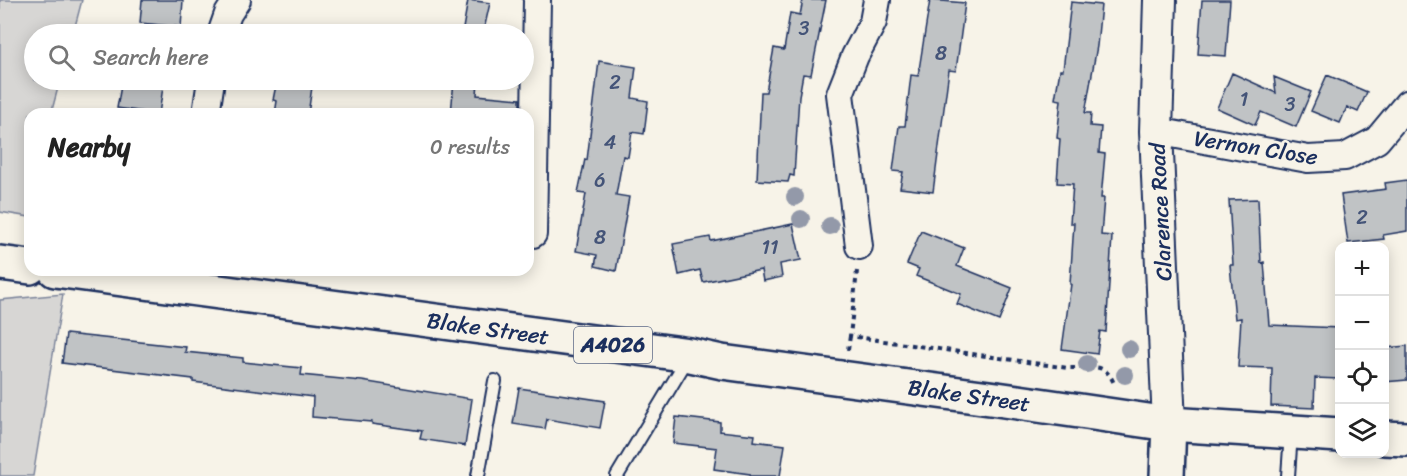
<!DOCTYPE html>
<html lang="en">
<head>
<meta charset="utf-8">
<style>
  body { margin:0; font-family:Sriracha,sans-serif; background:#f2f2f2; color:#222 }
  .controls { position:absolute; right:18px; bottom:18px; display:grid; overflow:hidden; border-radius:12px; box-shadow:0 3px 15px #0003 }
  .controls button { width:54px; height:54px; display:grid; place-items:center; padding:0; border:0; border-bottom:2px solid #e0e0e0; background:#fff; color:#222; font:30px sans-serif }
  .list { margin:0; padding:0; list-style:none }
  h2 { display:flex; justify-content:space-between; align-items:center; height:78px; margin:0; padding:0 24px; font-size:26px }
  h2 small { font-size:20px; font-weight:400; color:#767676 }
  .icon { flex:none; width:33px; height:33px; fill:none; stroke:currentColor; stroke-width:2; stroke-linecap:round; stroke-linejoin:round }
  .map { position:relative; flex:none; width:1407px; height:476px; overflow:hidden }
  .search { position:absolute; background:#fff; box-shadow:0 3px 15px #0003; left:24px; top:24px; width:510px; height:66px; display:flex; align-items:center; gap:15px; box-sizing:border-box; padding:0 21px; border-radius:33px; color:#767676; font-size:22px }
  .panel { position:absolute; background:#fff; box-shadow:0 3px 15px #0003; left:24px; top:108px; width:510px; height:168px; border-radius:18px }
  .map>svg:first-child { display:block }
  .green { fill:#d7d6d4; stroke:#798299; stroke-width:1.5 }
  .building { fill:#c0c3c5; stroke:#1b2f5e; stroke-width:1.5 }
  .lines { fill:none; stroke-linecap:round; stroke-linejoin:round }
  .service-casing { stroke:#1b2f5e; stroke-width:16 }
  .minor-casing { stroke:#1b2f5e; stroke-width:30 }
  .tertiary-casing { stroke:#1b2f5e; stroke-width:36 }
  .secondary-casing { stroke:#1b2f5e; stroke-width:38 }
  .primary-casing { stroke:#1b2f5e; stroke-width:38 }
  .path { stroke:#1b2f5e; stroke-width:4; stroke-dasharray:4.5 4.5; stroke-linecap:butt }
  .service { stroke:#f7f3e8; stroke-width:12 }
  .minor { stroke:#f7f3e8; stroke-width:26 }
  .tertiary { stroke:#f7f3e8; stroke-width:32 }
  .secondary { stroke:#f7f3e8; stroke-width:33 }
  .primary { stroke:#f7f3e8; stroke-width:33 }
  .tree { fill:#9399a9 }
  .labels { text-anchor:middle; stroke-width:5; stroke-linejoin:round; paint-order:stroke }
  .number-label { font-size:20px; fill:#445478 }
  .shield { fill:#f7f3e8; stroke:#5d6a87; stroke-width:1.5 }
  .shield-label { font-size:21px; font-weight:bold; fill:#1b2f5e }
  .street-label { font-size:22px; fill:#1b2f5e; stroke:#f7f3e8 }
</style>
</head>
<body>
<div class="map">
<svg width="1407" height="476" viewBox="0 0 1407 476">
  <rect width="100%" height="100%" fill="#f7f3e8"/>
  <filter id="ink" filterUnits="userSpaceOnUse"><feTurbulence type="fractalNoise" baseFrequency=".0167" numOctaves="2"/><feDisplacementMap in="SourceGraphic" scale="12" xChannelSelector="R" yChannelSelector="G"/><feConvolveMatrix kernelMatrix="1 2 1 2 8 2 1 2 1" color-interpolation-filters="sRGB"/></filter>
  <g filter="url(#ink)">
    <path class="green" d="M0 0H82L73 34H34V80H60L51 114H30V217L0 212Z
      M63 294 33 476H0V300Z"/>
    <path class="building" d="M142 0H183L181 27 140 23Z
      M468 0 490 3 483 34H462Z
      M803 0H826L811 75 803 74 799 96 794 176 790 175 788 182 757 180 761 92H766L774 48 784 50 790 13 800 15Z
      M930 0 965 3 956 71 949 70 933 192 900 188 903 172 893 171 899 126H905L911 75 918 76Z
      M1202 0H1230L1226 56 1198 54Z
      M1071 2 1101 5 1097 46 1085 113H1091L1090 126 1101 127 1099 153 1105 154 1101 198H1104L1101 235 1112 236 1106 332 1100 331 1097 354 1062 349 1071 284H1070L1074 223H1070L1073 184 1057 183 1060 139 1057 138 1061 100 1055 99 1060 70H1063Z
      M599 61 636 67 632 98 648 101 644 134 632 132 628 157 623 156 616 195 629 197 616 271 595 266 597 255 576 251 586 194 578 193 585 159 587 160Z
      M1232 73 1276 93 1274 77 1311 92 1296 127 1261 112 1255 125 1217 108Z
      M1327 75 1367 92 1358 112 1347 107 1340 123 1311 111Z
      M122 80H164L159 114 117 108Z
      M277 80H313L308 114H275L277 101 273 100Z
      M454 80H478L477 95 520 99V114H451Z
      M1407 180V231L1383 235 1384 239 1348 243 1341 195 1386 189 1385 183Z
      M1258 199 1261 263 1264 262 1269 325 1340 328V379L1315 378 1314 408 1271 406 1272 368 1238 367 1241 318 1235 319 1230 265H1233L1229 200Z
      M793 224 801 260 780 264 782 277 763 281 761 270 703 282 700 270 679 275 673 244 710 237 711 241Z
      M921 231 964 248 957 266 1012 288 999 321 957 304 961 294 916 276 919 269 907 264Z
      M66 334 186 347 185 352 243 358V362L302 368 301 375 362 381 472 399 465 446 420 439 422 431 372 424V422L312 417 313 397 193 382V379L62 363Z
      M1407 346V380L1384 382V348Z
      M519 388 605 401 600 428 547 419 545 429 513 424Z
      M676 417 720 422V432V431L755 435 754 441 785 445 780 476H750V474L714 469 717 448 673 443Z"/>
    <g class="lines">
      <g class="service-casing">
        <path id="service" d="M478 476 495 381
          M617 476 689 356
          M1288 476 1291 433"/>
      </g>
      <g class="minor-casing">
        <path id="minor" d="M221 34 228 14 237 0
          M206 114 211 80
          M1156 131 1308 159 1345 157 1377 140 1407 104
          M533 234 537 0
          M859 246 840 94 855 56 873 22 877 0"/>
      </g>
      <g class="tertiary-casing">
        <path id="tertiary" d="M1160 0 1156 131 1169 424"/>
      </g>
      <g class="secondary-casing">
        <path id="secondary" d="M1169 424 1340 435
          M1384 438 1407 439"/>
      </g>
      <g class="primary-casing">
        <path id="primary" d="M0 263 30 267
          M55 270 690 355 722 362 997 399 1169 424 1167 476"/>
      </g>
      <path class="path" d="M857 271 850 336 1068 368C1090 369 1105 359 1115 386
        M848 350 850 336"/>
      <use href="#service" class="service"/>
      <use href="#minor" class="minor"/>
      <use href="#tertiary" class="tertiary"/>
      <use href="#secondary" class="secondary"/>
      <use href="#primary" class="primary"/>
    </g>
    <g class="tree">
      <circle cx="795" cy="197" r="9"/>
      <circle cx="801" cy="219" r="9"/>
      <circle cx="830" cy="226" r="9"/>
      <circle cx="1129" cy="349" r="9"/>
      <circle cx="1087" cy="364" r="9"/>
      <circle cx="1125" cy="375" r="9"/>
    </g>
  </g>
  <g class="labels">
    <g class="number-label">
      <text x="804" y="35">3</text>
      <text x="941" y="60">8</text>
      <text x="615" y="89">2</text>
      <text x="1244" y="106">1</text>
      <text x="1290" y="111">3</text>
      <text x="610" y="149">4</text>
      <text x="600" y="187">6</text>
      <text x="1362" y="224">2</text>
      <text x="600" y="244">8</text>
      <text x="770" y="254">11</text>
    </g>
    <rect class="shield" x="574" y="327" width="78" height="36" rx="4.5"/>
    <g class="shield-label">
      <text x="613" y="352">A4026</text>
    </g>
    <g class="street-label">
      <text transform="translate(1256 147) rotate(9)" y="8">Vernon Close</text>
      <text transform="translate(1160 212) rotate(-93)" y="8">Clarence Road</text>
      <text transform="translate(488 328) rotate(8)" y="8">Blake Street</text>
      <text transform="translate(969 395) rotate(8)" y="8">Blake Street</text>
    </g>
  </g>
</svg>
<div class="controls">
<button>+</button>
<button>−</button>
<button><svg class="icon" aria-label="locate" viewBox="0 0 24 24"><circle cx="12" cy="12" r="6"/><path d="M12 2v4M12 18v4M2 12h4M18 12h4"/></svg></button>
<button><svg class="icon" aria-label="layers" viewBox="0 0 24 24"><path d="M12 4l9 5-9 5-9-5zM3 14l9 5 9-5"/></svg></button>
</div>
<div class="search"><svg class="icon" aria-label="search" viewBox="0 0 24 24"><circle cx="10" cy="10" r="6"/><path d="M15 15l6 6"/></svg>Search here</div>
<section class="panel">
<h2>Nearby<small>0 results</small></h2>
<ul class="list">
</ul>
</section>
</div>
</body>
</html>
